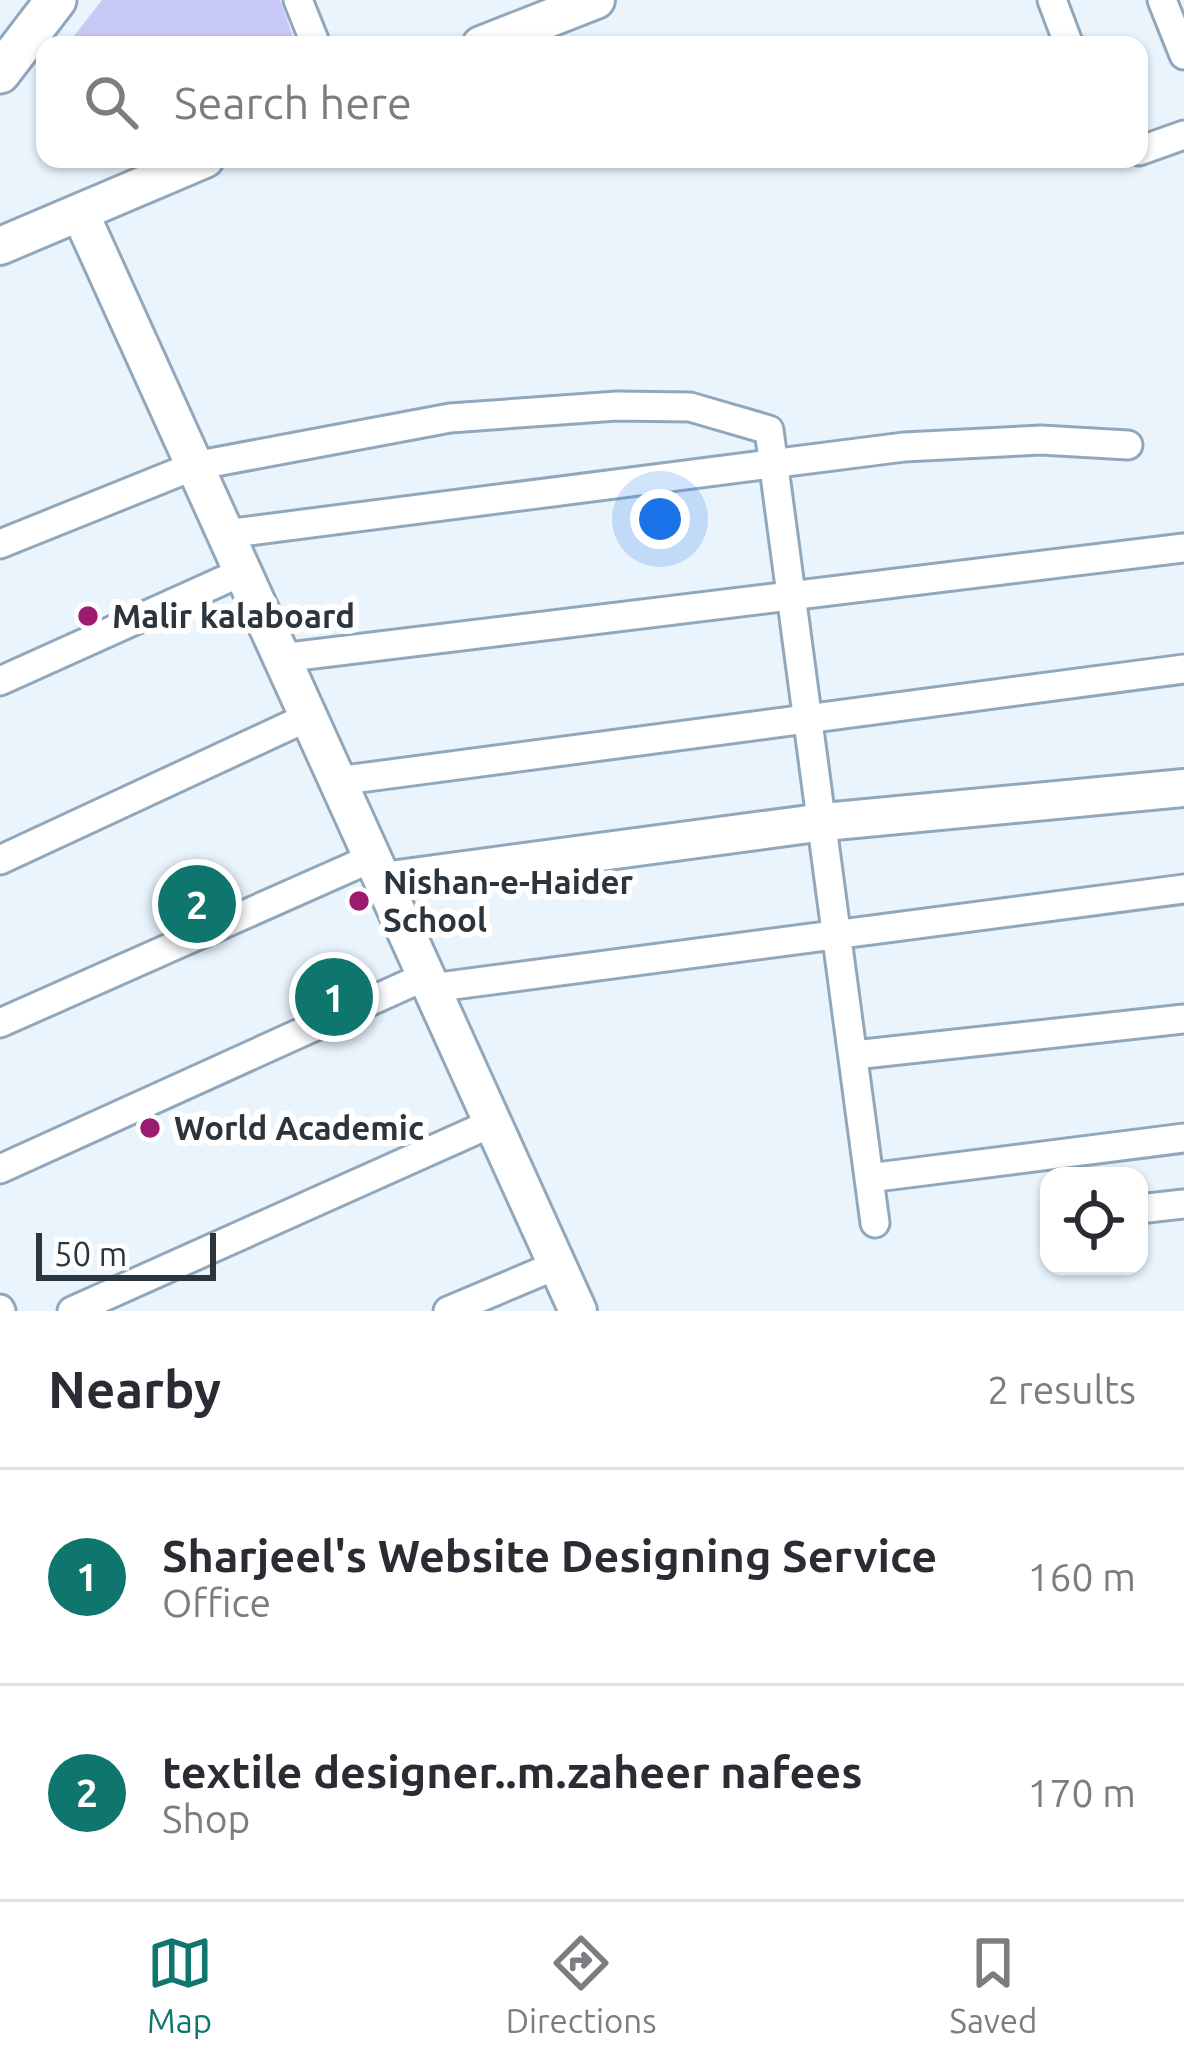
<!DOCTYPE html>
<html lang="en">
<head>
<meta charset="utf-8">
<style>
  body { margin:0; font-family:Ubuntu,sans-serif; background:#f7f7f7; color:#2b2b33 }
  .controls { position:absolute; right:36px; bottom:36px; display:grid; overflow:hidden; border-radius:24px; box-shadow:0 3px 9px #0004 }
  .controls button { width:108px; height:108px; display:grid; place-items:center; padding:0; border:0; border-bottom:3px solid #e1e1e2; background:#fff; color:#2b2b33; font:60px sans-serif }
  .scale { position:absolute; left:36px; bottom:30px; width:180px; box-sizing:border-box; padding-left:12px; border:6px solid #2b353d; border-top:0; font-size:33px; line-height:42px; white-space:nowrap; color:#2b353d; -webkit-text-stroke:9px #fff; paint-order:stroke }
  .you { position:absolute; left:660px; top:519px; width:42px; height:42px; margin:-30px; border:9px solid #fff; border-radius:50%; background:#1a73e8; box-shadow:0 0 0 18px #1a73e833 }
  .badge { display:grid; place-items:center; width:78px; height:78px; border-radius:50%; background:#0f766e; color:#fff; font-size:39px; font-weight:700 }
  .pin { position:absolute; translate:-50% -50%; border:6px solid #fff; box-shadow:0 3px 12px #0006 }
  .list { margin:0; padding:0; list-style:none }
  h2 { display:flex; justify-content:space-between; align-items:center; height:156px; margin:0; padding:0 48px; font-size:51px }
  h2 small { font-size:39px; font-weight:400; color:#7c7c81 }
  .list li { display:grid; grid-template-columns:78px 1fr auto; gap:36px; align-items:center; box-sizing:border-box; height:216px; padding:0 48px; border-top:3px solid #e1e1e2 }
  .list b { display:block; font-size:45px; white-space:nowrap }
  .list p { margin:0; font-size:39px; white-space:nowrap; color:#7c7c81 }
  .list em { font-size:39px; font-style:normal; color:#7c7c81 }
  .icon { flex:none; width:66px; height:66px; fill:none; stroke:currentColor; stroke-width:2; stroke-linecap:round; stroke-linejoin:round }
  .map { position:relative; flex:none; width:1184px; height:1311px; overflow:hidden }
  .search { position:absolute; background:#fff; box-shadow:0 3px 9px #0004; left:36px; right:36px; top:36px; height:132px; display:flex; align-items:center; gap:30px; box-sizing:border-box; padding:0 42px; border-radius:24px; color:#7c7c81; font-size:45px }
  .sheet { height:588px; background:#fff }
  nav { display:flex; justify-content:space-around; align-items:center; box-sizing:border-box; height:168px; border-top:3px solid #e1e1e2; background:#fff; font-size:33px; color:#7c7c81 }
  nav a { display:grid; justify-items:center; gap:6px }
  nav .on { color:#0f766e }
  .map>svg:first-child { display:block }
  .green { fill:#c9c9f7 }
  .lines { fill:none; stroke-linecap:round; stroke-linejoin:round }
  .minor-casing { stroke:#91a8bc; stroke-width:33 }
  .tertiary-casing { stroke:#91a8bc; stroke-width:42 }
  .secondary-casing { stroke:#91a8bc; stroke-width:45 }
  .minor { stroke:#fff; stroke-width:27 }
  .tertiary { stroke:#fff; stroke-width:36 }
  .secondary { stroke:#fff; stroke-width:39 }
  .poi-dot { fill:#9b1b70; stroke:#fff; stroke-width:4.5 }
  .labels { text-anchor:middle; stroke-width:12; stroke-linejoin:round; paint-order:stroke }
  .poi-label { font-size:33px; font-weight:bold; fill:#2b353d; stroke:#fff; text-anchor:start }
</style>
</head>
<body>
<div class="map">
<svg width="1184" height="1311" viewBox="0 0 1184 1311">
  <rect width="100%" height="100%" fill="#eaf4fc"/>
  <path class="green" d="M102 0H280L296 45H67Z"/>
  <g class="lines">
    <g class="minor-casing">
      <path id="minor" d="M298 0 316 45
        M1052 0 1069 45
        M1162 0 1184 55
        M1139 151 1184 135
        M225 534 904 447 1041 440 1128 445
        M0 544 194 466 450 418 617 406 690 407 769 430 875 1223
        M281 658 1184 548
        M0 681 242 572
        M337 781 1184 669
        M0 860 308 717
        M431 988 1184 889
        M0 1023 372 858
        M854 1055 1184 1019
        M0 1169 426 976
        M869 1178 1184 1138
        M1139 1209 1184 1204
        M0 1309 1 1311
        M72 1311 492 1123
        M448 1311 557 1265"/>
    </g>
    <g class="tertiary-casing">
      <path id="tertiary" d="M481 45 596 0
        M80 213 578 1311
        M0 246 205 159
        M383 881 824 822 1184 788"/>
    </g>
    <g class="secondary-casing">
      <path id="secondary" d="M0 73 56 0"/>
    </g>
    <use href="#minor" class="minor"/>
    <use href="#tertiary" class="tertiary"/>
    <use href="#secondary" class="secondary"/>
  </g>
  <g class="poi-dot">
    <circle cx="88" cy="616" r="12"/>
    <circle cx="359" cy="901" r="12"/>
    <circle cx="150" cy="1128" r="12"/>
  </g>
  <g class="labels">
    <g class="poi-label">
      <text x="112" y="628">Malir kalaboard</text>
      <text x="383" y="894">Nishan-e-Haider<tspan x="383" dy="38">School</tspan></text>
      <text x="174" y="1140">World Academic</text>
    </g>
  </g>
</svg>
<div class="controls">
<button><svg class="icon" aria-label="locate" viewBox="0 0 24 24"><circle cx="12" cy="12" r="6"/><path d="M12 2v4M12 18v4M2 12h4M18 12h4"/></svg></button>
</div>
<div class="scale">50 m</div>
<div class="you"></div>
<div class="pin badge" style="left:334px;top:997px">1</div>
<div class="pin badge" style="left:197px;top:904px">2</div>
<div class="search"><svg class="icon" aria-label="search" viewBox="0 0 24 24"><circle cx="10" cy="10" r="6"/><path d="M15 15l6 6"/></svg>Search here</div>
</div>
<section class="sheet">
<h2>Nearby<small>2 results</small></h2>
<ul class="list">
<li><span class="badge">1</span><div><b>Sharjeel's Website Designing Service</b><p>Office</p></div><em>160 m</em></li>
<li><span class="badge">2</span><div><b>textile designer..m.zaheer nafees</b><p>Shop</p></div><em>170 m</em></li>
</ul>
</section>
<nav>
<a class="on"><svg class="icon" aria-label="map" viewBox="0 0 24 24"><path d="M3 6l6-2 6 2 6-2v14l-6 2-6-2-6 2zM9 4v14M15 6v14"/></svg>Map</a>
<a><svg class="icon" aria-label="directions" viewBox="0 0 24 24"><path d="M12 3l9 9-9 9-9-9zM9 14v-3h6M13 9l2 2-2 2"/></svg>Directions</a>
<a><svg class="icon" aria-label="saved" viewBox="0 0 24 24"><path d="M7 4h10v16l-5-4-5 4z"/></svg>Saved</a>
</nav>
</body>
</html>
